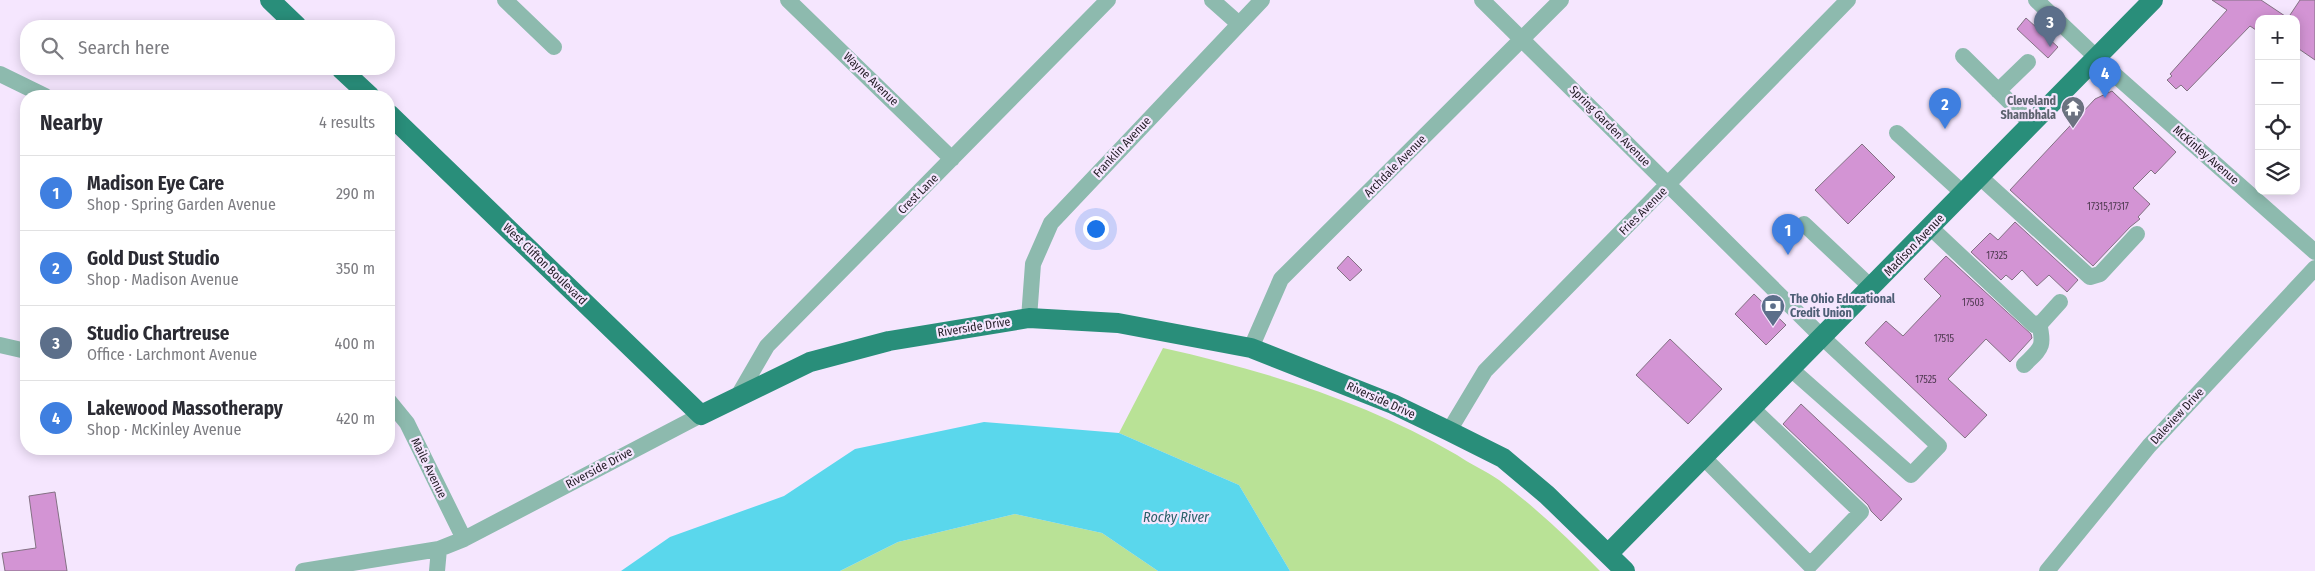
<!DOCTYPE html>
<html lang="en">
<head>
<meta charset="utf-8">
<style>
  body { margin:0; font-family:"Fira Sans Condensed",sans-serif; background:#f2f2f3; color:#2b2b33 }
  .controls { position:absolute; right:15px; top:15px; display:grid; overflow:hidden; border-radius:10px; box-shadow:0 2px 12px #0003 }
  .controls button { width:45px; height:45px; display:grid; place-items:center; padding:0; border:0; border-bottom:1px solid #e1e1e2; background:#fff; color:#2b2b33; font:25px sans-serif }
  .you { position:absolute; left:1095px; top:228px; width:18px; height:18px; margin:-12px; border:4px solid #fff; border-radius:50%; background:#1a73e8; box-shadow:0 0 0 8px #1a73e833 }
  .badge { display:grid; place-items:center; width:32px; height:32px; border-radius:50%; background:#d93025; color:#fff; font-size:16px; font-weight:700 }
  .pin { position:absolute; translate:-50% -41px; filter:drop-shadow(0 1px 2px #0008) }
  .pin::after { content:''; position:absolute; top:26px; width:18px; height:15px; background:inherit; clip-path:polygon(0 0,100% 0,50% 100%) }
  .list { margin:0; padding:0; list-style:none }
  h2 { display:flex; justify-content:space-between; align-items:center; height:65px; margin:0; padding:0 20px; font-size:21px }
  h2 small { font-size:16px; font-weight:400; color:#7c7c81 }
  .list li { display:grid; grid-template-columns:32px 1fr auto; gap:15px; align-items:center; box-sizing:border-box; height:75px; padding:0 20px; border-top:1px solid #e1e1e2 }
  .list b { display:block; font-size:19px; white-space:nowrap }
  .list p { margin:0; font-size:16px; white-space:nowrap; color:#7c7c81 }
  .list em { font-size:16px; font-style:normal; color:#7c7c81 }
  .icon { flex:none; width:28px; height:28px; fill:none; stroke:currentColor; stroke-width:2; stroke-linecap:round; stroke-linejoin:round }
  .map { position:relative; flex:none; width:2315px; height:571px; overflow:hidden }
  .search { position:absolute; background:#fff; box-shadow:0 2px 12px #0003; left:20px; top:20px; width:375px; height:55px; display:flex; align-items:center; gap:12px; box-sizing:border-box; padding:0 18px; border-radius:20px; color:#7c7c81; font-size:19px }
  .panel { position:absolute; background:#fff; box-shadow:0 2px 12px #0003; left:20px; top:90px; width:375px; height:365px; border-radius:20px }
  .map>svg:first-child { display:block }
  .green { fill:#b9e296 }
  .water { fill:#5ad7ec }
  .building { fill:#d394d4; stroke:#837183 }
  .lines { fill:none; stroke-linecap:round; stroke-linejoin:round }
  .minor { stroke:#8dbaae; stroke-width:16 }
  .major { stroke:#298e7a; stroke-width:20 }
  .labels { text-anchor:middle; stroke-width:4.5; stroke-linejoin:round; paint-order:stroke }
  .number-label { font-size:10px; fill:#4e3950 }
  .street-label { font-size:12px; fill:#211b24; stroke:#f5e6fe }
  .worship-label { font-size:12px; font-weight:bold; fill:#5b616d; stroke:#f5e6fe; text-anchor:end }
  .service-label { font-size:12px; font-weight:bold; fill:#4e5e75; stroke:#f5e6fe; text-anchor:start }
  .water-label { font-size:14px; font-style:italic; fill:#2c6169; stroke:#f5e6fe }
</style>
</head>
<body>
<div class="map">
<svg width="2315" height="571" viewBox="0 0 2315 571">
  <rect width="100%" height="100%" fill="#f5e6fe"/>
  <path class="green" d="M1163 348C1266 371 1366 402 1457 455 1470 464 1486 471 1499 480 1536 508 1568 538 1600 571H1290L1239 485 1119 433Z
    M1015 514 1102 533 1158 571H840L898 542Z"/>
  <path class="water" d="M984 422 1119 433 1239 485 1290 571H1158L1102 533 1015 514 898 542 840 571H621L670 537 784 496 855 449Z"/>
  <path class="building" d="M2212 0H2261L2288 18 2300 0H2315V60L2296 47V19H2259V32L2250 26 2187 91 2181 85 2176 89 2167 80 2172 76 2170 74 2227 10Z
    M2026 18 2058 47 2048 58 2017 29Z
    M2112 91 2176 152 2155 174 2151 170 2133 188 2150 204 2138 217 2140 219 2130 227 2093 266 2010 190 2095 99Z
    M1862 144 1895 177 1848 224 1815 190Z
    M2015 222 2078 280 2067 292 2049 275 2037 286 2022 270 2012 280 2006 275 2001 280 1971 252 1990 233 1998 240Z
    M1348 256 1362 270 1350 281 1337 268Z
    M1946 256 2031 334 2032 338 2010 362 1986 339 1948 379 1987 415 1965 438 1865 343 1886 321 1903 336 1941 296 1924 279Z
    M1754 294 1786 325 1766 345 1735 314Z
    M1670 339 1722 389 1688 424 1636 375Z
    M1801 404 1902 499 1881 521 1871 511 1868 505 1783 424Z
    M55 492 67 571H5L2 553 36 548 29 496Z"/>
  <g class="lines">
    <path class="minor" d="M505 0 554 47
      M788 0 952 159
      M1212 0 1239 24
      M1482 0 1823 338 1939 446 1911 475 1792 370
      M2036 0 2115 75 2315 252
      M1963 56 2032 124
      M0 74 45 96
      M1998 91 2028 62
      M1897 133 1964 194
      M1980 177 2090 277 2100 274 2137 234
      M1804 224 1872 288
      M1931 228 2034 325 2041 323 2060 302
      M1029 318 1033 264 1051 223 1262 0
      M0 345 26 351
      M1251 348 1281 279 1561 0
      M2024 365C2041 348 2045 348 2039 323
      M738 396 767 346 1108 0
      M389 401 407 423 464 539
      M1449 431 1485 371 1848 0
      M1704 458 1810 565 1861 512 1753 409
      M303 571 439 549 464 539 701 415
      M437 571 439 549
      M2047 571 2149 446 2315 268"/>
    <path class="major" d="M270 0 297 26
      M341 69 370 96
      M389 114 701 415 810 362 889 341 1029 318 1118 323 1251 348 1393 404 1449 431 1503 458 1547 495 1625 571
      M1609 553 2153 0"/>
  </g>
  <defs>
    <g id="temple-pin" transform="scale(1.25)"><path d="M0 17L-7.5 6A9.5 9.5 0 1 1 7.5 6Z" fill="#6b7280" stroke="#f5e6fe"/><path d="M0-6L5-2H3V0L6.5 2.5H4V6H1.5V3h-3V6H-4V2.5H-6.5L-3 0V-2H-5Z" fill="#fff"/></g>
    <g id="bank-pin" transform="scale(1.25)"><path d="M0 17L-7.5 6A9.5 9.5 0 1 1 7.5 6Z" fill="#5c6f8a" stroke="#f5e6fe"/><path d="M-6-4H6V4H-6ZM0-2.3a2.3 2.3 0 1 0 0 4.6a2.3 2.3 0 1 0 0-4.6Z" fill="#fff"/></g>
  </defs>
  <g fill-rule="evenodd">
    <use href="#temple-pin" x="2073" y="108"/>
    <use href="#bank-pin" x="1773" y="306"/>
  </g>
  <g class="labels">
    <g class="number-label">
      <text x="2108" y="210">17315,17317</text>
      <text x="1997" y="259">17325</text>
      <text x="1973" y="306">17503</text>
      <text x="1944" y="342">17515</text>
      <text x="1926" y="383">17525</text>
    </g>
    <g class="street-label">
      <text transform="translate(871 79) rotate(44)" y="4">Wayne Avenue</text>
      <text transform="translate(1610 126) rotate(45)" y="4">Spring Garden Avenue</text>
      <text transform="translate(1122 147) rotate(-47)" y="4">Franklin Avenue</text>
      <text transform="translate(2206 155) rotate(41)" y="4">McKinley Avenue</text>
      <text transform="translate(1395 166) rotate(-45)" y="4">Archdale Avenue</text>
      <text transform="translate(918 194) rotate(-45)" y="4">Crest Lane</text>
      <text transform="translate(1643 211) rotate(-45)" y="4">Fries Avenue</text>
      <text transform="translate(1914 245) rotate(-46)" y="4">Madison Avenue</text>
      <text transform="translate(545 264) rotate(44)" y="4">West Clifton Boulevard</text>
      <text transform="translate(974 327) rotate(-9)" y="4">Riverside Drive</text>
      <text transform="translate(1381 400) rotate(24)" y="4">Riverside Drive</text>
      <text transform="translate(2177 416) rotate(-47)" y="4">Daleview Drive</text>
      <text transform="translate(429 468) rotate(64)" y="4">Maile Avenue</text>
      <text transform="translate(599 468) rotate(-28)" y="4">Riverside Drive</text>
    </g>
    <g class="worship-label">
      <text x="2056" y="105">Cleveland<tspan x="2056" dy="14">Shambhala</tspan></text>
    </g>
    <g class="service-label">
      <text x="1790" y="303">The Ohio Educational<tspan x="1790" dy="14">Credit Union</tspan></text>
    </g>
    <g class="water-label">
      <text x="1176" y="522">Rocky River</text>
    </g>
  </g>
</svg>
<div class="controls">
<button>+</button>
<button>−</button>
<button><svg class="icon" aria-label="locate" viewBox="0 0 24 24"><circle cx="12" cy="12" r="6"/><path d="M12 2v4M12 18v4M2 12h4M18 12h4"/></svg></button>
<button><svg class="icon" aria-label="layers" viewBox="0 0 24 24"><path d="M12 4l9 5-9 5-9-5zM3 14l9 5 9-5"/></svg></button>
</div>
<div class="you"></div>
<div class="pin badge" style="left:1788px;top:255px;background:#3f7fe0">1</div>
<div class="pin badge" style="left:1945px;top:129px;background:#3f7fe0">2</div>
<div class="pin badge" style="left:2050px;top:47px;background:#5c6f8a">3</div>
<div class="pin badge" style="left:2105px;top:98px;background:#3f7fe0">4</div>
<div class="search"><svg class="icon" aria-label="search" viewBox="0 0 24 24"><circle cx="10" cy="10" r="6"/><path d="M15 15l6 6"/></svg>Search here</div>
<section class="panel">
<h2>Nearby<small>4 results</small></h2>
<ul class="list">
<li><span class="badge" style="background:#3f7fe0">1</span><div><b>Madison Eye Care</b><p>Shop · Spring Garden Avenue</p></div><em>290 m</em></li>
<li><span class="badge" style="background:#3f7fe0">2</span><div><b>Gold Dust Studio</b><p>Shop · Madison Avenue</p></div><em>350 m</em></li>
<li><span class="badge" style="background:#5c6f8a">3</span><div><b>Studio Chartreuse</b><p>Office · Larchmont Avenue</p></div><em>400 m</em></li>
<li><span class="badge" style="background:#3f7fe0">4</span><div><b>Lakewood Massotherapy</b><p>Shop · McKinley Avenue</p></div><em>420 m</em></li>
</ul>
</section>
</div>
</body>
</html>
